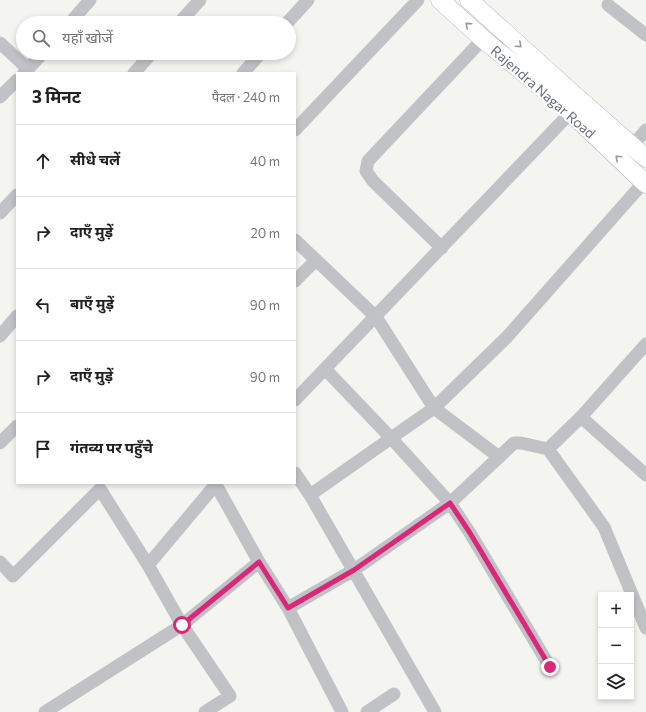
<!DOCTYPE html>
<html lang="hi">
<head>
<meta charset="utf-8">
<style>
  body { margin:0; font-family:Commissioner,"Noto Sans Devanagari",sans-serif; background:#f2f2f2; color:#202124 }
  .controls { position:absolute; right:12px; bottom:12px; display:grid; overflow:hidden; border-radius:0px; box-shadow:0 2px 6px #0003 }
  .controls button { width:36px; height:36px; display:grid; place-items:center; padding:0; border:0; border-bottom:1px solid #e0e0e0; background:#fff; color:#202124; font:20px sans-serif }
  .stop { position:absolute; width:12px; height:12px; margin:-9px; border:3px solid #db2777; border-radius:50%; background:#fff }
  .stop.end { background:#db2777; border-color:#fff; box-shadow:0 1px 4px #0008 }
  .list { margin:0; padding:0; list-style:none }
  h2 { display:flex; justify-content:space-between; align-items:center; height:52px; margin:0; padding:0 16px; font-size:17px }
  h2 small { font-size:13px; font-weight:400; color:#757577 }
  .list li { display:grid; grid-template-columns:26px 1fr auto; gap:12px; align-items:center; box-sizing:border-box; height:72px; padding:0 16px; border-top:1px solid #e0e0e0 }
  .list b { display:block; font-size:15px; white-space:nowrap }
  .list em { font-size:13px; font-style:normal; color:#757577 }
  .icon { flex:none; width:22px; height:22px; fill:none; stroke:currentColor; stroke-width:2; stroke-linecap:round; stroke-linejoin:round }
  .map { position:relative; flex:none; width:646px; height:712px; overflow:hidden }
  .search { position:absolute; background:#fff; box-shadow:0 2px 6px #0003; left:16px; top:16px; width:280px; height:44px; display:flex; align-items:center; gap:10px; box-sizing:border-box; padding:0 14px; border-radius:22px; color:#757577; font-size:15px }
  .panel { position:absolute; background:#fff; box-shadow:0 2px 6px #0003; left:16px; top:72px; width:280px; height:412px; border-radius:0px }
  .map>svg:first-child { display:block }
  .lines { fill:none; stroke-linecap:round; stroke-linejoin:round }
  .secondary-casing { stroke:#b3b5bb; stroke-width:19 }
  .minor { stroke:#c0c2c6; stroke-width:13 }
  .secondary { stroke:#fff; stroke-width:18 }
  .oneway { stroke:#949aa5 }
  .route { stroke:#db2777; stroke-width:5 }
  .labels { text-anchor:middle; stroke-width:4; stroke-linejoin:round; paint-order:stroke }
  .street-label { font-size:14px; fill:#666e7f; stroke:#fff }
</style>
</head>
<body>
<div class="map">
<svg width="646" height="712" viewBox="0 0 646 712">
  <rect width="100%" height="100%" fill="#f4f4f1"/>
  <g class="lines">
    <g class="secondary-casing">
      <path id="secondary" d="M440 0 483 39 565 107 646 184
        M469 0 581 101 646 158"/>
    </g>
    <path class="minor" d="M608 5 646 35
      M70 23 90 0
      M179 23 200 0
      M287 23 308 0
      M0 43 28 69
      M24 73 43 53
      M134 73 152 53
      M243 73 261 53
      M0 97 17 80
      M295 130 418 0
      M632 146 646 130
      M0 213 17 195
      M295 240 376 317 434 408 499 457
      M442 248 373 181 366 171 368 161 483 39
      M295 281 316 260
      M0 336 17 316
      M325 369 392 439 450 503 470 533 550 667
      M295 400 576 107
      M581 417 646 475
      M0 443 17 426
      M548 449 604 527 646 628
      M295 473 310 495 435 712
      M215 483 259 562 288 608 342 712
      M310 495 434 408 507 337 644 182
      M0 562 13 576 100 489 148 565 182 625 230 696 205 712
      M148 565 217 483
      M288 608 354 570 450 503 514 443H521L548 449 581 417 646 344
      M45 712 182 625 259 562
      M367 712 394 694"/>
    <use href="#secondary" class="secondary"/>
  </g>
  <defs><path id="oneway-chevron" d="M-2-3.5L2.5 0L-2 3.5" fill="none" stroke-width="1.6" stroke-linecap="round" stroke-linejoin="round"/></defs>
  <g class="oneway">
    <use href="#oneway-chevron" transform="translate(468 25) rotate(-138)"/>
    <use href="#oneway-chevron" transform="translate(519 45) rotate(42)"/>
    <use href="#oneway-chevron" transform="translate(618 158) rotate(-137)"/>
  </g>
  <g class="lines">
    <path class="route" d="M182 625 259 562 288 608 354 570 450 503 470 533 550 667"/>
  </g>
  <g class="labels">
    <g class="street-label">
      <text transform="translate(543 92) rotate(41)" y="5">Rajendra Nagar Road</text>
    </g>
  </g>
</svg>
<div class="controls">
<button>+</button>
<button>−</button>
<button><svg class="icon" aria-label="layers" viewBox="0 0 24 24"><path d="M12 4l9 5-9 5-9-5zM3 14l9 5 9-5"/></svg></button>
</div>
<div class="stop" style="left:182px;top:625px"></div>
<div class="stop end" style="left:550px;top:667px"></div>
<div class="search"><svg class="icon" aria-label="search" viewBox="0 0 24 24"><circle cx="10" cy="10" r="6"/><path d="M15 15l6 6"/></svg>यहाँ खोजें</div>
<section class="panel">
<h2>3 मिनट<small>पैदल · 240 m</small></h2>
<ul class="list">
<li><svg class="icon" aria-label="ahead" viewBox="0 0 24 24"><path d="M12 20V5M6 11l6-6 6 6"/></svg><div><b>सीधे चलें</b></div><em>40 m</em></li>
<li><svg class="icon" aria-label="right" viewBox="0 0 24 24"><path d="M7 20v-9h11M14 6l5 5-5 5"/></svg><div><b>दाएँ मुड़ें</b></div><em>20 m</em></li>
<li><svg class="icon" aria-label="left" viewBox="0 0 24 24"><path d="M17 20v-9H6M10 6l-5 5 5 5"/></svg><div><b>बाएँ मुड़ें</b></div><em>90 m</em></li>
<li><svg class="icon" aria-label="right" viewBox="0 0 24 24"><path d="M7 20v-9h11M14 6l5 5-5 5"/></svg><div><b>दाएँ मुड़ें</b></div><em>90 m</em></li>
<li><svg class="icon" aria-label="arrive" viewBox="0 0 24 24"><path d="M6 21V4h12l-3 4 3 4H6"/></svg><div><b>गंतव्य पर पहुँचे</b></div></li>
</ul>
</section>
</div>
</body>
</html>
